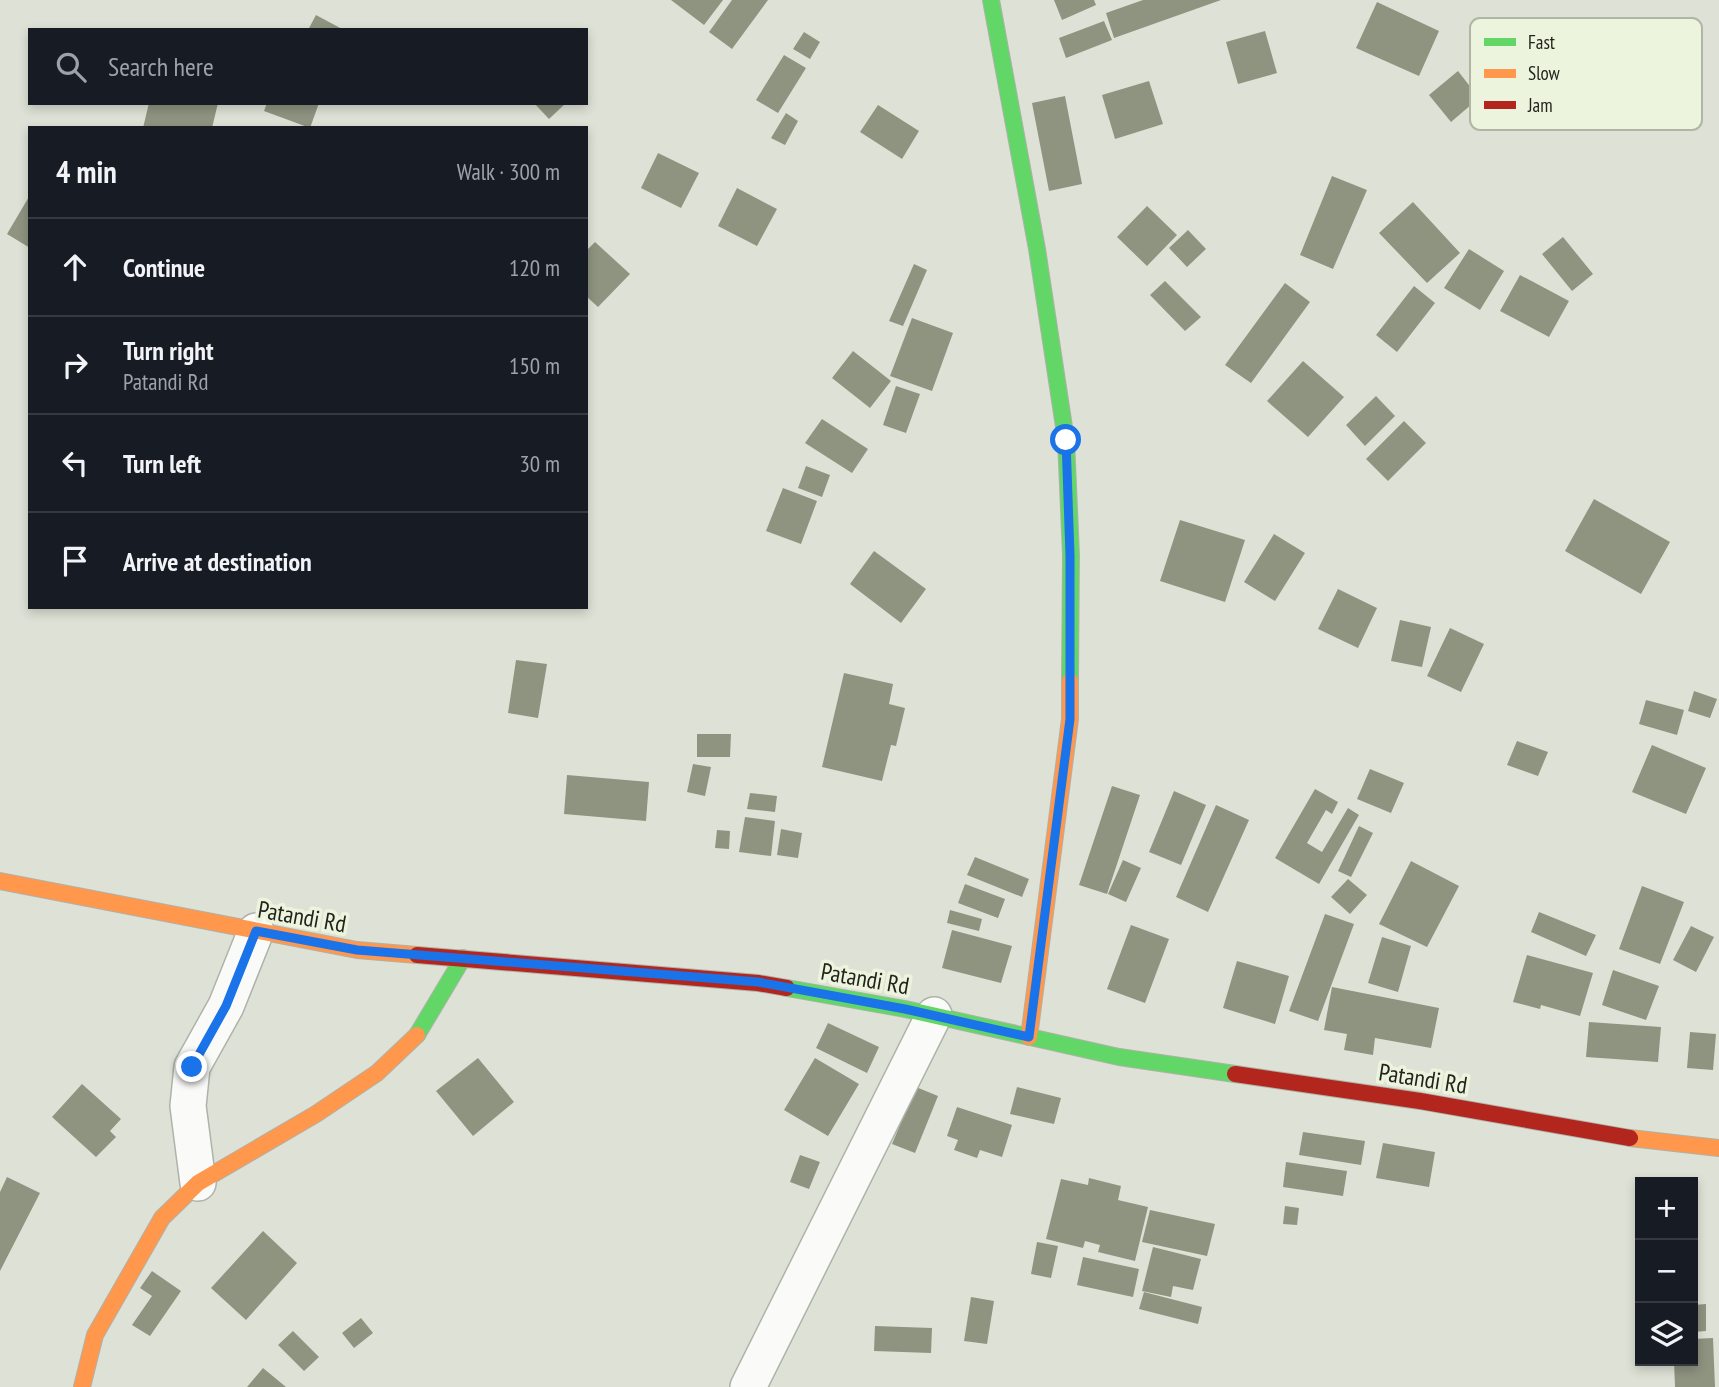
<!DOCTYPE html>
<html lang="en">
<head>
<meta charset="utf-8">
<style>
  body { margin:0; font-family:"PT Sans Narrow",sans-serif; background:#242831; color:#f1f3f6 }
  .controls { position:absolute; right:21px; bottom:21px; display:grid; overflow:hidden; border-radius:0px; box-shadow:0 4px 10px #0003 }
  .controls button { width:63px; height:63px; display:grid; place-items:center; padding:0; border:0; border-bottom:2px solid #363941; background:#171b24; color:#f1f3f6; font:35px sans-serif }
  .stop { position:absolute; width:21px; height:21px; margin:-16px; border:5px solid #1a73e8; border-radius:50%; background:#fff }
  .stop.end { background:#1a73e8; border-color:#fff; box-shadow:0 2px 7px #0008 }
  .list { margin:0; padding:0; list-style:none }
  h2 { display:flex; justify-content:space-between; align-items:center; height:91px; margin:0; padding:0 28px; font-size:30px }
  h2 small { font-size:23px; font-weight:400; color:#9ea1a6 }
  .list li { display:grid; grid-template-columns:46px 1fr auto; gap:21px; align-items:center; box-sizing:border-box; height:98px; padding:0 28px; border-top:2px solid #363941 }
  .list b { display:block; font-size:26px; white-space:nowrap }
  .list p { margin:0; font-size:23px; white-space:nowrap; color:#9ea1a6 }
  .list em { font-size:23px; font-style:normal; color:#9ea1a6 }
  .icon { flex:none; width:38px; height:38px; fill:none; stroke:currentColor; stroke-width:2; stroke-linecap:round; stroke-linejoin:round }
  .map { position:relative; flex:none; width:1719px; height:1387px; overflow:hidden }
  .search { position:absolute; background:#171b24; box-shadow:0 4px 10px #0003; left:28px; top:28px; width:560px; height:77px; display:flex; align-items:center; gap:18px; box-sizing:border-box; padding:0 24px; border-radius:0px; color:#9ea1a6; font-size:26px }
  .panel { position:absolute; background:#171b24; box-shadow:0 4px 10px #0003; left:28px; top:126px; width:560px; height:483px; border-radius:0px }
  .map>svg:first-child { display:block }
  .building { fill:#8e9480 }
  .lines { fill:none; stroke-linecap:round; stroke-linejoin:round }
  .street-casing { stroke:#afb2a9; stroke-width:38 }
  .fast-casing { stroke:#afb2a9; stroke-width:18 }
  .slow-casing { stroke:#afb2a9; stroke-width:18 }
  .jam-casing { stroke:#afb2a9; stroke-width:18 }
  .street { stroke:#fafbf9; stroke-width:35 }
  .fast { stroke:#63d668; stroke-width:16 }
  .slow { stroke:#ff974d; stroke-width:16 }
  .jam { stroke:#b3261e; stroke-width:16 }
  .route { stroke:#1a73e8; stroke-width:9 }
  .labels { text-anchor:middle; stroke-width:7; stroke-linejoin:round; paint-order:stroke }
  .street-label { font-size:24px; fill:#21241c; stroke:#ecf4de }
  .key { fill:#ecf4de; stroke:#afb6a4; stroke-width:2 }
  .key-label { font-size:19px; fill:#21241c }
</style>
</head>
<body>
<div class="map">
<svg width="1719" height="1387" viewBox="0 0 1719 1387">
  <rect width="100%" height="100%" fill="#dee2d6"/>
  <path class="building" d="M671 0H723L704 25Z
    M732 0H768L732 49 709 32Z
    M1054 0H1094L1096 5 1062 20Z
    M1143 0H1221L1114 38 1106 13Z
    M1377 2 1439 31 1419 76 1356 48Z
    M316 15 344 30H308Z
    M1104 21 1112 40 1066 58 1059 38Z
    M1265 31 1277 73 1238 84 1226 42Z
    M804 32 820 42 810 59 793 49Z
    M784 55 806 68 778 113 756 100Z
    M1458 71 1479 98 1451 122 1429 95Z
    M1149 81 1163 124 1115 139 1102 95Z
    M1065 96 1082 184 1049 191 1032 103Z
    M149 103H218L212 128H143Z
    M267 103H319L310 128 264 111Z
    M534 103H566L549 119Z
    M878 105 919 131 902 159 860 132Z
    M786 113 798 121 785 145 771 138Z
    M658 153 699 173 681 208 641 188Z
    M1332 176 1367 190 1333 269 1300 255Z
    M737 188 777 209 757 246 718 226Z
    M30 195V248L7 234Z
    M1413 202 1460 253 1427 283 1379 233Z
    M1147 206 1177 235 1147 266 1117 237Z
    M1188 230 1206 249 1187 267 1169 248Z
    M1563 237 1593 274 1572 291 1542 254Z
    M595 242 630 274 598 307 586 296V251Z
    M1469 249 1504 271 1480 310 1444 288Z
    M914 264 927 270 903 326 889 321Z
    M1520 275 1569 301 1549 337 1500 311Z
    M1165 281 1201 317 1185 331 1150 295Z
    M1285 283 1310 302 1251 383 1225 365Z
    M1414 286 1435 303 1397 352 1376 335Z
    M912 318 953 333 932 391 890 376Z
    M853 351 891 381 870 408 832 378Z
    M1303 361 1344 397 1308 437 1267 401Z
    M896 386 920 394 906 433 883 425Z
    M1376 396 1395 416 1365 446 1346 425Z
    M822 419 868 449 852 473 805 443Z
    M1404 421 1426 443 1388 481 1366 459Z
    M806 466 830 475 822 497 798 488Z
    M783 488 817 501 801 544 766 531Z
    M1594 499 1670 542 1641 594 1565 551Z
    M1180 520 1245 540 1225 602 1160 581Z
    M1274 534 1305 553 1275 601 1244 582Z
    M874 551 926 589 901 623 850 584Z
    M1338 589 1377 608 1358 648 1318 629Z
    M1400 620 1431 627 1422 667 1391 661Z
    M1450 628 1484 644 1461 692 1427 676Z
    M516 660 547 664 538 718 508 713Z
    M844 673 893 684 889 704 905 708 896 746 891 745 882 781 822 767Z
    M1694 691 1717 699 1710 718 1688 711Z
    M1646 700 1684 710 1677 735 1639 724Z
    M697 734H731L730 757H697Z
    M1517 741 1548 752 1538 776 1507 765Z
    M1652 745 1706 768 1686 814 1632 792Z
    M693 764 711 767 705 796 687 792Z
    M1370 769 1404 783 1391 813 1357 799Z
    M567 775 649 782 646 821 564 814Z
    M1112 786 1140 795 1107 894 1079 885Z
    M1315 789 1338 802 1332 814 1326 810 1307 843 1322 852 1348 808 1359 815 1319 884 1275 858Z
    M1174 791 1206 805 1181 865 1149 852Z
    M750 793 777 796 775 812 747 809Z
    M1216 805 1249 820 1208 912 1176 897Z
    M745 817 775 821 771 856 739 852Z
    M1359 826 1373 833 1351 877 1338 871Z
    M781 829 802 833 798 858 777 855Z
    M717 830 730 831 729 849 715 848Z
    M975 857 1029 879 1022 897 967 875Z
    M1123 860 1141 868 1126 902 1108 894Z
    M1411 861 1459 886 1427 947 1379 924Z
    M1348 879 1367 895 1350 914 1331 897Z
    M965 884 1005 899 998 918 958 903Z
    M1642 886 1684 902 1660 964 1619 949Z
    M950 910 982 919 979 931 947 923Z
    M1539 912 1596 935 1586 956 1531 932Z
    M1325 914 1354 924 1318 1021 1289 1011Z
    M1131 925 1169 939 1145 1003 1107 989Z
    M1691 926 1714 937 1696 972 1673 960Z
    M952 930 1012 946 1001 983 942 968Z
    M1382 937 1411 946 1398 992 1368 983Z
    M1527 955 1593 973 1580 1016 1541 1005 1540 1009 1513 1002Z
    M1237 961 1289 976 1275 1024 1223 1008Z
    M1613 970 1659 986 1646 1020 1602 1005Z
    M1332 987 1439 1008 1431 1048 1375 1038 1373 1055 1344 1050 1347 1034 1324 1030Z
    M1589 1022 1661 1027 1658 1062 1586 1057Z
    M828 1023 879 1047 867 1073 816 1048Z
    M1690 1032 1716 1034 1713 1070 1687 1068Z
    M478 1058 514 1102 473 1136 436 1091Z
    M815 1058 859 1084 828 1136 784 1110Z
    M82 1084 121 1119 110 1131 116 1137 96 1157 52 1117Z
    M916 1087 938 1096 915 1153 892 1144Z
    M1017 1087 1061 1098 1054 1124 1010 1114Z
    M957 1107 1012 1125 1002 1157 980 1150 977 1158 954 1150 958 1140 947 1136Z
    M1303 1132 1365 1141 1361 1165 1299 1155Z
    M1383 1143 1435 1152 1429 1187 1376 1178Z
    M800 1155 820 1162 809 1189 790 1182Z
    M1286 1162 1347 1171 1343 1196 1283 1187Z
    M7 1177 40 1193 0 1271V1192Z
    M1089 1178 1121 1186 1118 1200 1148 1207 1135 1261 1098 1252 1100 1245 1085 1241 1083 1248 1046 1239 1061 1179 1088 1185Z
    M1285 1206 1299 1208 1297 1225 1283 1224Z
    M1150 1210 1215 1224 1207 1256 1142 1242Z
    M263 1231 297 1263 246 1320 211 1288Z
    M1037 1242 1058 1246 1051 1278 1031 1274Z
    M1153 1247 1201 1259 1193 1290 1173 1286 1171 1297 1142 1291Z
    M1083 1257 1139 1269 1133 1297 1077 1285Z
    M152 1271 181 1291 150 1336 132 1325 152 1296 140 1288Z
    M1144 1292 1202 1307 1198 1324 1139 1309Z
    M971 1297 994 1301 987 1344 964 1341Z
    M1706 1304V1331L1693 1332V1305Z
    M361 1318 373 1333 354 1348 342 1333Z
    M875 1326 932 1328 931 1353 874 1351Z
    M293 1331 319 1357 304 1371 278 1345Z
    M1713 1338 1715 1387H1675L1674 1361H1693V1339Z
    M263 1368 286 1387H247Z"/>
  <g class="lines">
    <g class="street-casing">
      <path id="street" d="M198 1183 188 1106 192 1067 226 1006 256 931
        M748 1387 934 1015"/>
    </g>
    <g class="fast-casing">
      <path id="fast" d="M991 0 1037 249 1066 440 1071 555 1070 681
        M787 988 905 1009 1119 1057 1235 1074
        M417 1035 463 958"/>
    </g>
    <g class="slow-casing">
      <path id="slow" d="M0 881 357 950 417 955
        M1029 1037 1070 719V681
        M1630 1138 1719 1148
        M82 1387 95 1335 162 1218 198 1183 316 1114 377 1073 417 1035"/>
    </g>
    <g class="jam-casing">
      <path id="jam" d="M417 955 758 983 787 988
        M1235 1074 1420 1101 1630 1138"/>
    </g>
    <use href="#street" class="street"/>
    <use href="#fast" class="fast"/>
    <use href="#slow" class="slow"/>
    <use href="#jam" class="jam"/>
  </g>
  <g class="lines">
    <path class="route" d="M192 1067 226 1006 256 931 357 950 758 982 905 1009 1029 1037 1070 719V555L1066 440"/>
  </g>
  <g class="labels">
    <g class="street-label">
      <text transform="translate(302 917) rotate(10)" y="8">Patandi Rd</text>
      <text transform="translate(865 979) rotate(10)" y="8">Patandi Rd</text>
      <text transform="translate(1423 1079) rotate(9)" y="8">Patandi Rd</text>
    </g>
  </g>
  <rect x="1470" y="18" width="232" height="112" rx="10" class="key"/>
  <rect x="1484" y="38" width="32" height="8" fill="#63d668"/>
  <rect x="1484" y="69" width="32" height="9" fill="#ff974d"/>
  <rect x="1484" y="101" width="32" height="8" fill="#b3261e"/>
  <g class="key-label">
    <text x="1528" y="49">Fast</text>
    <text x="1528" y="80">Slow</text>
    <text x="1528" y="112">Jam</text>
  </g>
</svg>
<div class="controls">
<button>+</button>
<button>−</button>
<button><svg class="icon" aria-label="layers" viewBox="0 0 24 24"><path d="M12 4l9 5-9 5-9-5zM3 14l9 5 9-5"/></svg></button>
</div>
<div class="stop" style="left:1066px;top:440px"></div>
<div class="stop end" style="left:192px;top:1067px"></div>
<div class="search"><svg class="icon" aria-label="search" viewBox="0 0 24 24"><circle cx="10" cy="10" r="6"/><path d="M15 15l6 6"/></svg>Search here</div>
<section class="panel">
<h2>4 min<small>Walk · 300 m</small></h2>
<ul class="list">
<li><svg class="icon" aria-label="ahead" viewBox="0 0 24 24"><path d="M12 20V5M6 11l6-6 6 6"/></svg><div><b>Continue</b></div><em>120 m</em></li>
<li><svg class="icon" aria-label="right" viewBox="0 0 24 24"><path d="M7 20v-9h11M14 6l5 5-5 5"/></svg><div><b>Turn right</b><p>Patandi Rd</p></div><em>150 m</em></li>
<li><svg class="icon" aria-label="left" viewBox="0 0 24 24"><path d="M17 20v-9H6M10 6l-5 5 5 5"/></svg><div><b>Turn left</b></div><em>30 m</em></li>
<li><svg class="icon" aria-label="arrive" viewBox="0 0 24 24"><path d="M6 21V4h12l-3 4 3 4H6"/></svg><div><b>Arrive at destination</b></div></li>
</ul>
</section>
</div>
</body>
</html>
